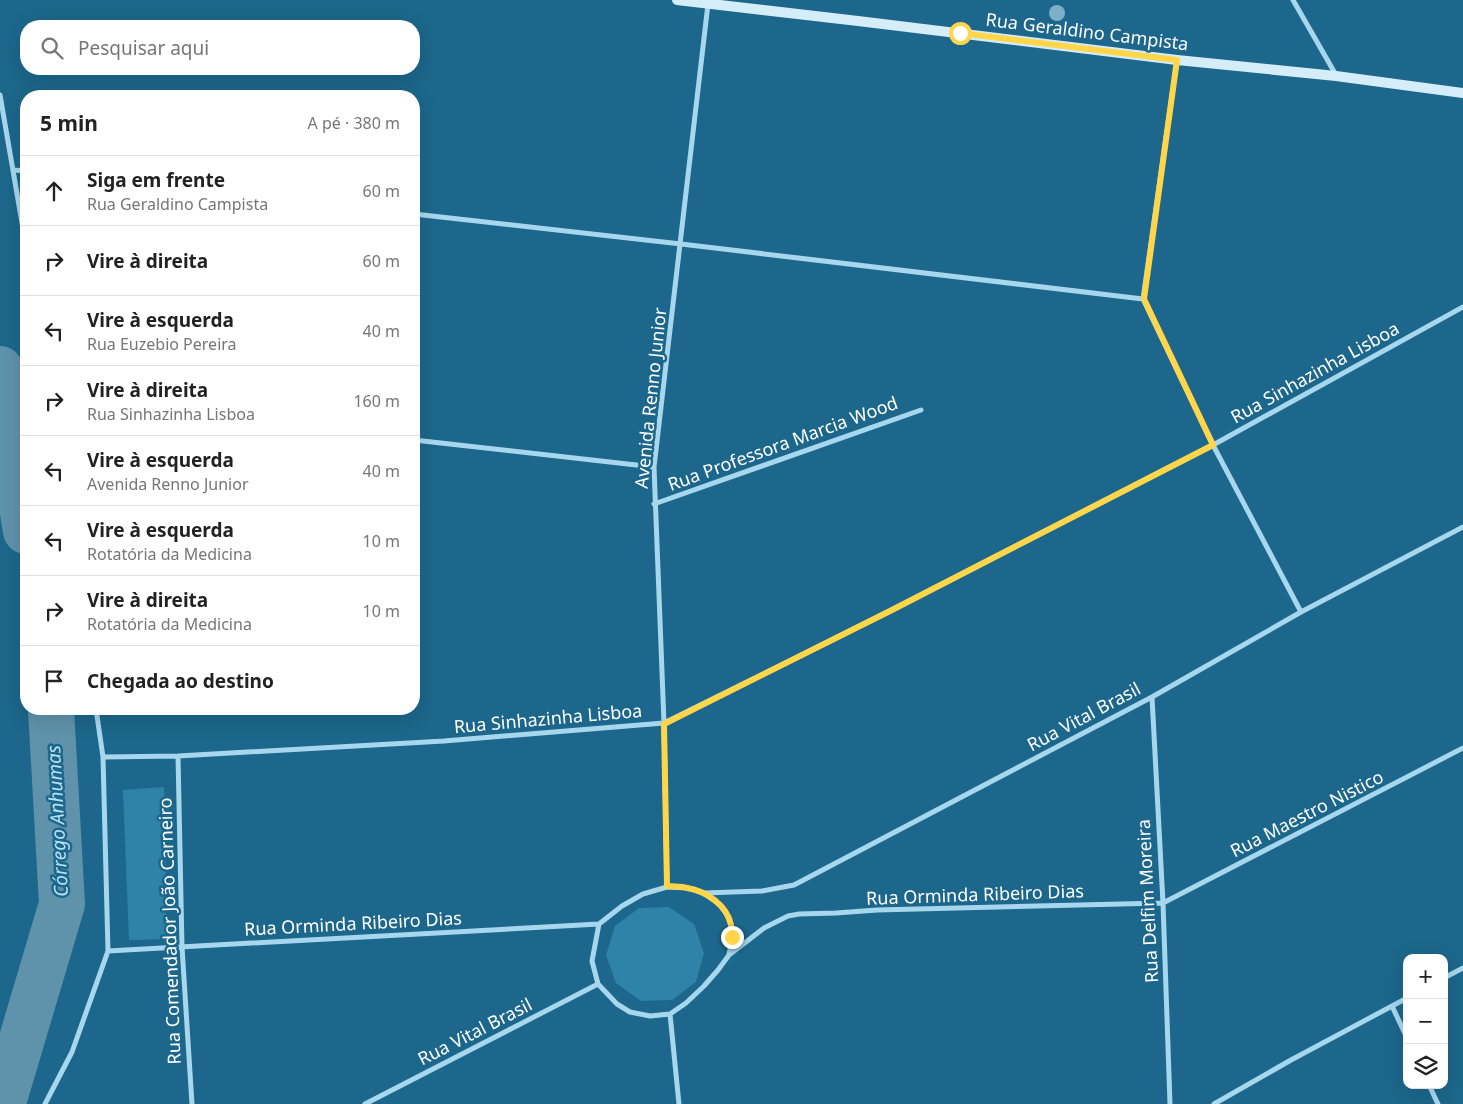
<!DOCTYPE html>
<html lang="pt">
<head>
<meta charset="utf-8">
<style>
  body { margin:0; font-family:"Noto Sans",sans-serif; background:#f2f2f2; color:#222 }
  .controls { position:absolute; right:15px; bottom:15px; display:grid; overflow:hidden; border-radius:10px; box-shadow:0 5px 20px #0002 }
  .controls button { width:45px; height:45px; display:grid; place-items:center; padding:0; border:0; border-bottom:1px solid #e0e0e0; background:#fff; color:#222; font:25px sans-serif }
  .stop { position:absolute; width:15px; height:15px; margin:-11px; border:4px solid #ffd54a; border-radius:50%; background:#fff }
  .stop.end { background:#ffd54a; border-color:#fff; box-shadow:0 1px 5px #0008 }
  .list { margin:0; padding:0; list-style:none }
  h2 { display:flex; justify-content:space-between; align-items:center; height:65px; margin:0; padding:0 20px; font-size:21px }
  h2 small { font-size:16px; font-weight:400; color:#767676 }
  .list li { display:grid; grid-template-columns:32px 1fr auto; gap:15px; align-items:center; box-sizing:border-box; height:70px; padding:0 20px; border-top:1px solid #e0e0e0 }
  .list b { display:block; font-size:19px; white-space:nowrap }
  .list p { margin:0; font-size:16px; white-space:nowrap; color:#767676 }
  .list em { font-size:16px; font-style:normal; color:#767676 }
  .icon { flex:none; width:28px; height:28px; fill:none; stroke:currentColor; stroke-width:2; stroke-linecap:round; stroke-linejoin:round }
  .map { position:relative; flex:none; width:1463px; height:1104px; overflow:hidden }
  .search { position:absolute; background:#fff; box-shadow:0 5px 20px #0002; left:20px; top:20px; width:400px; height:55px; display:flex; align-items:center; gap:12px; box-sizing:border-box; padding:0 18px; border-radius:20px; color:#767676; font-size:19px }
  .panel { position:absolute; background:#fff; box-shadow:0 5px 20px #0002; left:20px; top:90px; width:400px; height:625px; border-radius:20px }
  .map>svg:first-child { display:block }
  .park { fill:#2f83a9 }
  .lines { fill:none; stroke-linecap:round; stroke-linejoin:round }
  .river { stroke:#5f92ab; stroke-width:46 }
  .street { stroke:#a7d7ed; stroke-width:5 }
  .secondary { stroke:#d4edf9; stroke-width:10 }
  .tree { fill:#7db0c8 }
  .route { stroke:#ffd54a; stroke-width:6 }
  .labels { text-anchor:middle; stroke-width:5; stroke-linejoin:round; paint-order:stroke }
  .street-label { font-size:18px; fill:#fff; stroke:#1c678b }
  .water-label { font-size:19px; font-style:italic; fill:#b7e2f5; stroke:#1c678b }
</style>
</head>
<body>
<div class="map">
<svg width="1463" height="1104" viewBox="0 0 1463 1104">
  <rect width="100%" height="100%" fill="#1c678b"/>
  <path class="park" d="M164 787 167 939 129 940 123 790Z
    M669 907 694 924 704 953 696 982 672 1000 641 1001 616 983 606 955 615 926 639 908Z"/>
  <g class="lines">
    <path class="river" d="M0 369 26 531
      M0 1104 5 1096 62 904 51 709"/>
    <path class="street" d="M1293 0 1336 75
      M0 95 26 246
      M13 170 26 171
      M414 214 681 244 1143 299
      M1143 299 1213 445 1301 612
      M1143 299 1177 60
      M414 440 654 467
      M654 504 921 410
      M1152 697 1163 903 1170 1104
      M178 756 182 947 192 1104
      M103 757 178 756 444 741 664 723 890 611 1213 445 1463 307
      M667 887 664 723 654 467 708 4
      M667 887 688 888 704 893 719 904 726 913 731 924 732 937 729 955 718 970 704 986 686 1003 670 1014 650 1016 630 1012 617 1004 598 984 592 961 599 924 622 906 643 894Z
      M704 893 762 891 794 885 1152 697 1301 612 1463 527
      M108 951 599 924
      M729 955 764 928 788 916 799 914 836 913 877 910 1163 903 1463 748
      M1444 978 1463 968
      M1392 1006 1407 1038
      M670 1014 679 1104
      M1429 1085 1438 1104
      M45 1104 72 1052 108 951 103 757 96 709
      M365 1104 598 984
      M1214 1104 1291 1060 1407 998"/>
    <path class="secondary" d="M677 0 858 21 1177 60 1336 76 1463 93"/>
  </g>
  <circle class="tree" cx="1057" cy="13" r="8"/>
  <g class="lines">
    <path class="route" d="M732 937C731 933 731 929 731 925 727 905 706 891 687 888 681 886 674 887 667 886L664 724 890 611 1213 445 1144 299 1177 60 960 33"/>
  </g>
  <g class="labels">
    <g class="street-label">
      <text transform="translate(1087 32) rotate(7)" y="6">Rua Geraldino Campista</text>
      <text transform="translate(1315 373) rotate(-29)" y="6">Rua Sinhazinha Lisboa</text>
      <text transform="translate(651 398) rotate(-84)" y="6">Avenida Renno Junior</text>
      <text transform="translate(783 444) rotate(-20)" y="6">Rua Professora Marcia Wood</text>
      <text transform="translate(1084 717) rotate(-28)" y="6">Rua Vital Brasil</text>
      <text transform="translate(548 719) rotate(-5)" y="6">Rua Sinhazinha Lisboa</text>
      <text transform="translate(1307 814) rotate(-27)" y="6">Rua Maestro Nistico</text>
      <text transform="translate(975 895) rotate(-2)" y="6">Rua Orminda Ribeiro Dias</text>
      <text transform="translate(1148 901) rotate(-93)" y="6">Rua Delfim Moreira</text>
      <text transform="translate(353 924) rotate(-3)" y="6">Rua Orminda Ribeiro Dias</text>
      <text transform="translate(170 931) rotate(-92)" y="6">Rua Comendador João Carneiro</text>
      <text transform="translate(475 1032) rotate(-27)" y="6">Rua Vital Brasil</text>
    </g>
    <g class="water-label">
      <text transform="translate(57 821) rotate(-93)" y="7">Córrego Anhumas</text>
    </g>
  </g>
</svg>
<div class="controls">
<button>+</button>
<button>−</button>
<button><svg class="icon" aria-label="layers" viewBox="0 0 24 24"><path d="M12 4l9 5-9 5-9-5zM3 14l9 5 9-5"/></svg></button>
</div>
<div class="stop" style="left:960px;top:33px"></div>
<div class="stop end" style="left:732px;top:937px"></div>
<div class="search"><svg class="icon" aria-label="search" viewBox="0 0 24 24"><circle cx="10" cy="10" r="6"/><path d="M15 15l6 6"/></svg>Pesquisar aqui</div>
<section class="panel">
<h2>5 min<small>A pé · 380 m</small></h2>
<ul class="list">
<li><svg class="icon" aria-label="ahead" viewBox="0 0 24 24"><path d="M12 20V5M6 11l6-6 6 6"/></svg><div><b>Siga em frente</b><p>Rua Geraldino Campista</p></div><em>60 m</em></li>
<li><svg class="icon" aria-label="right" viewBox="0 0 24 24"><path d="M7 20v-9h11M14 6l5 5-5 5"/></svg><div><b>Vire à direita</b></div><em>60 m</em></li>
<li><svg class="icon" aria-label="left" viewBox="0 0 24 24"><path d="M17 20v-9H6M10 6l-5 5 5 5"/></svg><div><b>Vire à esquerda</b><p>Rua Euzebio Pereira</p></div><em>40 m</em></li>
<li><svg class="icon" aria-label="right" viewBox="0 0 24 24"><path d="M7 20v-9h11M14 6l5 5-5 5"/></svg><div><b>Vire à direita</b><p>Rua Sinhazinha Lisboa</p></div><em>160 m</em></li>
<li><svg class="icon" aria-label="left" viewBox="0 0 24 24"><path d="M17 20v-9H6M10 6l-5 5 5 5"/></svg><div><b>Vire à esquerda</b><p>Avenida Renno Junior</p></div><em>40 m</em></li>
<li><svg class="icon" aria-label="left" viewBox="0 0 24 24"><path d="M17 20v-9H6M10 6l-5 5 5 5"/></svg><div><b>Vire à esquerda</b><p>Rotatória da Medicina</p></div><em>10 m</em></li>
<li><svg class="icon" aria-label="right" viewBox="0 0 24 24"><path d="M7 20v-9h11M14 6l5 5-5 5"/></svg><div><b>Vire à direita</b><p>Rotatória da Medicina</p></div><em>10 m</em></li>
<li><svg class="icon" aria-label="arrive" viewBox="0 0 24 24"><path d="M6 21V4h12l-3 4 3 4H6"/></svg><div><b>Chegada ao destino</b></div></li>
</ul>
</section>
</div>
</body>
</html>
